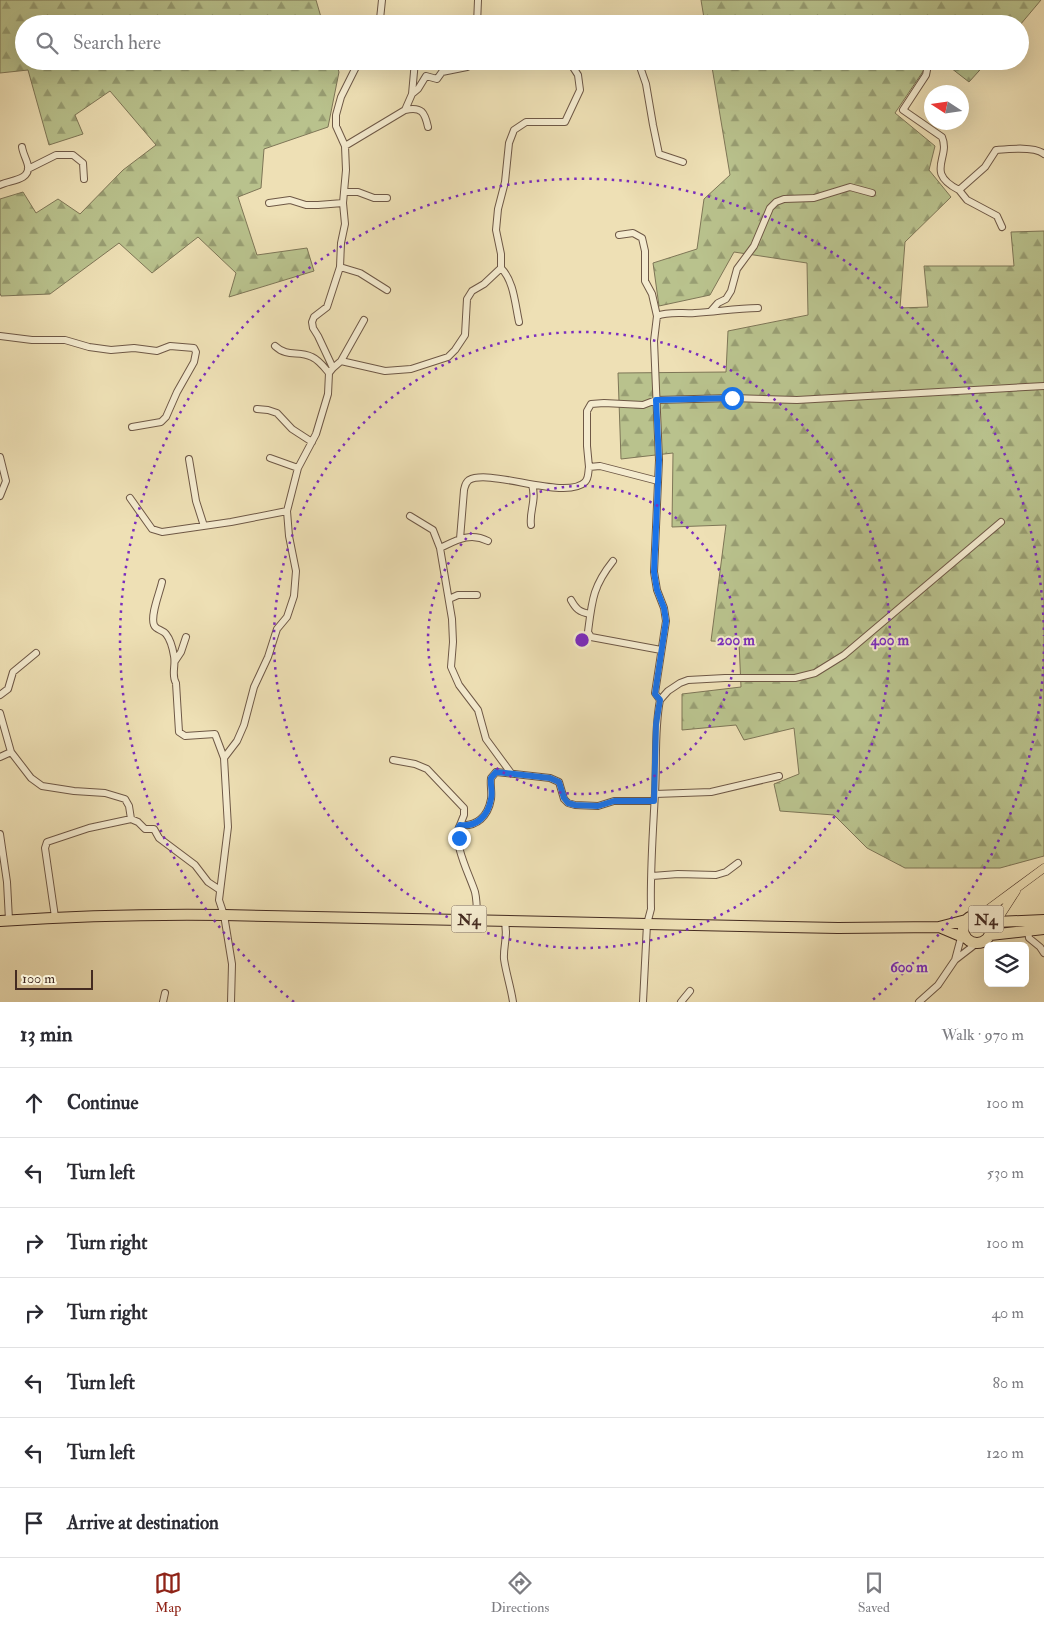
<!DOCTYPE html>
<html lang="en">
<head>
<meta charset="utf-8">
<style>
  body { margin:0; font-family:"IM FELL Double Pica",serif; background:#f7f7f7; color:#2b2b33 }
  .controls { position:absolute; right:15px; bottom:15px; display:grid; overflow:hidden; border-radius:8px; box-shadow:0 5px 20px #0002 }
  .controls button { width:45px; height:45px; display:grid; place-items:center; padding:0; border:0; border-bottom:1px solid #e1e1e2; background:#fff; color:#2b2b33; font:25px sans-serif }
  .compass { position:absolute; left:924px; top:85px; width:45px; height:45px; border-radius:50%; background:#fff; box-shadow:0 5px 20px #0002; rotate:282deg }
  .scale { position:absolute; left:15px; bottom:12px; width:78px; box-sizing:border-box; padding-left:5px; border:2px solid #442b21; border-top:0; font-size:14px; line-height:18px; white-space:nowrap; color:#442b21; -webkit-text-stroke:4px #f4ebcf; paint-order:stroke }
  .stop { position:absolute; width:15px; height:15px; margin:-11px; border:4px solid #1a73e8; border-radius:50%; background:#fff }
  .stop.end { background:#1a73e8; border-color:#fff; box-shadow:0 1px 5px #0008 }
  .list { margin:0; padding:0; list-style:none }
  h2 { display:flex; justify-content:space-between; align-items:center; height:65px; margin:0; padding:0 20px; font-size:21px }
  h2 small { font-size:16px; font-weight:400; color:#7c7c81 }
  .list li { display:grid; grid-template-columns:32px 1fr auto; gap:15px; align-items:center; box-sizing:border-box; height:70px; padding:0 20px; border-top:1px solid #e1e1e2 }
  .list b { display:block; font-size:19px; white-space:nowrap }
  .list em { font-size:16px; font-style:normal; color:#7c7c81 }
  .icon { flex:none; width:28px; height:28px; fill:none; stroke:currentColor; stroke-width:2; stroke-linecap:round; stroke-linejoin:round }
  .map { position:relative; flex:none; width:1044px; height:1002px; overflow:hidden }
  .search { position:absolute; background:#fff; box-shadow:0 5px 20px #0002; left:15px; right:15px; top:15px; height:55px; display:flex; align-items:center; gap:12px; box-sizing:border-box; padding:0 18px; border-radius:28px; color:#7c7c81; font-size:19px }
  .sheet { height:555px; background:#fff }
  nav { display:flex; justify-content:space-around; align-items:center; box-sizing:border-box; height:70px; border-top:1px solid #e1e1e2; background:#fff; font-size:14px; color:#7c7c81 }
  nav a { display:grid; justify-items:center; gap:2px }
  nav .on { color:#8f2418 }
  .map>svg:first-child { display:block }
  .forest { fill:url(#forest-firs); stroke:#7e7657 }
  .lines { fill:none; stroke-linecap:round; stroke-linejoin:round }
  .minor-casing { stroke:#6e5846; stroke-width:8 }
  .major-casing { stroke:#442b21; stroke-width:9 }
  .highway-casing { stroke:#442b21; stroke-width:12 }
  .minor { stroke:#f4ebcf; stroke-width:6 }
  .major { stroke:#eee0b5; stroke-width:8 }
  .highway { stroke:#eee0b5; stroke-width:10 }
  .route { stroke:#1a73e8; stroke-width:6 }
  .ring { fill:none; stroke:#7b2cbf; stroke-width:2.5; stroke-dasharray:2.5 5 }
  .labels { text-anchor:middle; stroke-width:4; stroke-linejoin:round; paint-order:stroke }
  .shield { fill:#f4ebcf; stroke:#796555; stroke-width:1 }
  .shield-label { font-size:16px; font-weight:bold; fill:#442b21 }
  .centre { fill:#7b2cbf; stroke:#f4ebcf; stroke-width:2.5 }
  .ring-label { font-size:15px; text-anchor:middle; font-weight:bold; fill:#7b2cbf; stroke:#f4ebcf; stroke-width:4; stroke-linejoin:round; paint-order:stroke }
</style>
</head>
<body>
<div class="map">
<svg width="1044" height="1002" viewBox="0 0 1044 1002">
  <defs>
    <pattern id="forest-firs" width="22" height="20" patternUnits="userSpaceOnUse" patternTransform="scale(1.25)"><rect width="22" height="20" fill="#b9c28d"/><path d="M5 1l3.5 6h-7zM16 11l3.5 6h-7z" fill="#989e73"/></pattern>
  </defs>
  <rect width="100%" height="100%" fill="#eee0b5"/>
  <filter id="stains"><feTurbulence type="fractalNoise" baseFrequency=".004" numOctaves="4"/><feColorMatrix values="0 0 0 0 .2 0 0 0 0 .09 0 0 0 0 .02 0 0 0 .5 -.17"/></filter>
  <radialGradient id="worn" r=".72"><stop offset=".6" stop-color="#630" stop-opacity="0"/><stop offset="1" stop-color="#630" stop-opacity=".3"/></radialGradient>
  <path class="forest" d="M0 0H316L323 24H24V61H335L339 72 328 127 264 149 261 188 238 197 257 255 307 248 314 271 229 297 236 273 198 237 152 273 119 243 50 294 1 296 0 293V199L23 192 36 213 58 199 80 214 123 170 156 145 110 91 75 115 83 134 49 145 28 70 0 73Z
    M701 0H1041L1020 25 705 24Z
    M711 61H930L895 113 935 146 929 170 951 197 905 242 900 308 928 307 924 266H1014L1011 232 1044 231V856L1000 868H905L867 848 834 815 780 811 774 784 799 774 794 728 744 740 736 725 682 730V694L741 687 739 642 711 641 726 525 672 527 673 453 621 459 618 373 726 372 728 331 808 315 807 263 734 252 710 295 659 306 653 263 697 249 704 199 730 175Z
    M942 61H988L969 82Z"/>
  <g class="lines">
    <g class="minor-casing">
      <path id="minor" d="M378 24 380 19 382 0
        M438 24 444 22 452 24
        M477 24 478 0
        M638 61 646 84 653 125 659 154 683 162
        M923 61 927 70 926 75 903 110 942 137C951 158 924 172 959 190
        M412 94 415 61
        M405 110 412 94 418 89 426 76 437 79 442 72 467 67
        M345 146 405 110C422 106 425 113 428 127
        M28 169 56 155H73L83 163 84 179
        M0 185C9 180 30 181 28 166 27 160 23 154 22 147
        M344 192H358L374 198H387
        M269 203 290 200 306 205H318L343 203
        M1002 227 997 216 967 200 959 190 985 167 996 150C1008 149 1035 146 1044 154
        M619 235 633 233 642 238 645 251V281L652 294 657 316 654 341 659 460 654 572 657 590 664 608 666 621 655 693 660 700C654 731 657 762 655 793 653 831 650 871 651 909L647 924 643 1002
        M340 267 360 273 387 290
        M501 268C514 281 515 304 519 322
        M711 311 718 303 726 299 731 291 737 269 754 246 770 208 776 202 784 199 814 198 850 187 872 193
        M657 316C669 311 683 314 695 313 716 312 736 308 758 308
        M0 336 32 340H65L89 347 111 350 134 348 157 351 170 346 194 348 196 352 194 362 177 392 166 417 161 422 132 427
        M275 346C288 358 298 350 312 357 319 360 324 367 329 373
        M341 361 364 320
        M333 368 318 336 313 328 312 322 314 317 327 307 340 267 341 243 345 224 343 203 346 170 345 146 336 126V115L341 97 359 61
        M257 409 268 410 277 413 292 429 312 442
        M0 457 6 481 0 496
        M270 458 298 468
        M189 459 196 501 204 526
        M589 467 587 446V411L591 404 604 403 643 405 656 400 732 398 797 400 1044 386
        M130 498 152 529 162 532 231 522 287 511
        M410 516 433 530 440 548 452 619 453 642 451 667 459 685 478 710 486 739 511 773
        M531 525C529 511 537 500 532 485
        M460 539 464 490C465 486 465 483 469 480 490 468 566 501 585 482 589 478 588 472 589 467L600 466 658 481
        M440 548C457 540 470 532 488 541
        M613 561C593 586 592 600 588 632L591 637 661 650
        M162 582C160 592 150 615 154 625 156 630 163 630 166 634 170 639 173 650 174 656 176 666 171 675 176 683L179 732 185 736 215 734 224 758
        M449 599 458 595H477
        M571 600C576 609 579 612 590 614
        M175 661 181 652 186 637
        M0 695 8 689 13 672 36 653
        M660 700 668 691 680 683 688 680 725 678H795L815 673 844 655 1001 522
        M0 713 11 752 31 778 42 786 74 791 105 793 125 799 129 806 131 819
        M0 757 11 752
        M393 760 415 764 427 769 464 808V815L460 825
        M655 794 711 792 779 776
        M0 834 7 882 9 920
        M652 876 678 874 716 875 726 872 738 863
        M55 917 45 848 47 842 89 828 131 819 138 822 145 829H154L159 838 195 865 208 882 220 890
        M477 919C477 911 477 900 475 892 470 876 451 840 460 825 477 827 488 816 491 799 492 792 490 785 491 778L496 772 550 778 559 782 564 799 568 803 575 805 598 806 614 801H654
        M504 920C509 933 503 946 504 959 506 973 511 988 513 1002
        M1028 930 1029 938 1040 947 1044 953
        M955 960 963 930
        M163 1002 165 993
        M231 1002 232 964 224 915 219 900 228 827 224 758 237 741 244 725 254 687 268 657 277 629 287 617 294 596 296 571 289 536 287 511 298 468 316 434 328 394 329 373 333 368 341 361 385 371 411 369 448 357 455 350 465 335 467 299 472 291 484 284 501 268V254L496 230 498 209 505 182 509 143 514 130 526 122H565L580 90 578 75 569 61
        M681 1002 690 991
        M919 1002 938 985 955 960 977 943"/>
    </g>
    <g class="major-casing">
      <path id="major" d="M979 916 1044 868
        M991 928 996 922 1016 891"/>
    </g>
    <g class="highway-casing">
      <path id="highway" d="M963 929a14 14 0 1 1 28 0a14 14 0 1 1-28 0Z
        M987 919 996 922 1044 920
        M0 921C75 916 149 914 224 915L838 928 939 927 966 920
        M939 927 965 938
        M990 935 1044 929"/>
    </g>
    <use href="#minor" class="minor"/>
    <use href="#major" class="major"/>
    <use href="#highway" class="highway"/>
  </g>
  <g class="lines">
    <path class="route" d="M459 838 457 830 460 825C477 827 488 816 491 799 493 792 490 785 491 778L496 772 550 778 559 782 564 798 568 803 575 805 598 806 614 801H654L656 724 660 700 655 694 666 621 664 608 657 590 654 572 659 460 656 400 732 398"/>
  </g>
  <g class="ring">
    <circle cx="582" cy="640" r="154"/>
    <circle cx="582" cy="640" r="308"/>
    <path d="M1044 644A462 462 0 0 1 870 1002M294 1002A462 462 0 1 1 1044 636"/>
  </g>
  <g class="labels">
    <g class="shield">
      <rect x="451.5" y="905.5" width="35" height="27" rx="4"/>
      <rect x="968.5" y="905.5" width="35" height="27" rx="4"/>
    </g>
    <g class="shield-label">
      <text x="469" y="925">N4</text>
      <text x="986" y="925">N4</text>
    </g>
  </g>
  <circle cx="582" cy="640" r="8" class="centre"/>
  <g class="ring-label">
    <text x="736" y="645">200 m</text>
    <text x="890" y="645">400 m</text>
    <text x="909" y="972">600 m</text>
  </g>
  <rect width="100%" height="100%" filter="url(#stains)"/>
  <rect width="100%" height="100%" fill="url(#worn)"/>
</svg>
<div class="controls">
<button><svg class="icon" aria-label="layers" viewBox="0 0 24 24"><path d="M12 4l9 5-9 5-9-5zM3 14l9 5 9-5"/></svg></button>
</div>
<svg class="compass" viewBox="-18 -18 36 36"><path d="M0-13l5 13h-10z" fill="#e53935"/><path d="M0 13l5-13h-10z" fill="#7c7c81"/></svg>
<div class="scale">100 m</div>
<div class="stop" style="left:732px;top:398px"></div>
<div class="stop end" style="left:459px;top:838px"></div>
<div class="search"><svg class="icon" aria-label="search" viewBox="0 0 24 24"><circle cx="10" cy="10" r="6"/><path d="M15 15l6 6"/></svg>Search here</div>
</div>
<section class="sheet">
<h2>13 min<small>Walk · 970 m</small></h2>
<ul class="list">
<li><svg class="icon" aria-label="ahead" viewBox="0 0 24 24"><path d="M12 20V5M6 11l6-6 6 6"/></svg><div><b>Continue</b></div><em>100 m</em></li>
<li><svg class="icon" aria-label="left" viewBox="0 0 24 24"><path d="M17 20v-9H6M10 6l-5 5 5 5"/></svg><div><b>Turn left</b></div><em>530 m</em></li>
<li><svg class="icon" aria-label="right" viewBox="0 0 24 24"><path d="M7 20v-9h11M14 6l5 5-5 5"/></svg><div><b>Turn right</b></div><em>100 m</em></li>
<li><svg class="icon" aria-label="right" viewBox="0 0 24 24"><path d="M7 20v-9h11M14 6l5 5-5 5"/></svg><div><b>Turn right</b></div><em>40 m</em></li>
<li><svg class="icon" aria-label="left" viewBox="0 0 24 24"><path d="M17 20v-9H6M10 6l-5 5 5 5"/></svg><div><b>Turn left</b></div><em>80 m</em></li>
<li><svg class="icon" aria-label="left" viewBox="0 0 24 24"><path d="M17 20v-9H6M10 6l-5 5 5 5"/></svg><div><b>Turn left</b></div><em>120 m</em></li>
<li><svg class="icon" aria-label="arrive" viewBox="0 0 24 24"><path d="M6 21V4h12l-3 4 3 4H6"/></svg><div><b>Arrive at destination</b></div></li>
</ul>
</section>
<nav>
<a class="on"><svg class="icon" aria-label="map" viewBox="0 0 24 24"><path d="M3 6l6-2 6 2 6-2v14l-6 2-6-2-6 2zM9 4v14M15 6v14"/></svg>Map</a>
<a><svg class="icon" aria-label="directions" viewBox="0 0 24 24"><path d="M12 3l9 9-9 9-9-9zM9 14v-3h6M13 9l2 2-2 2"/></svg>Directions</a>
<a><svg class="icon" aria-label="saved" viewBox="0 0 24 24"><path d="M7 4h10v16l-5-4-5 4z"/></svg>Saved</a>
</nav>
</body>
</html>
